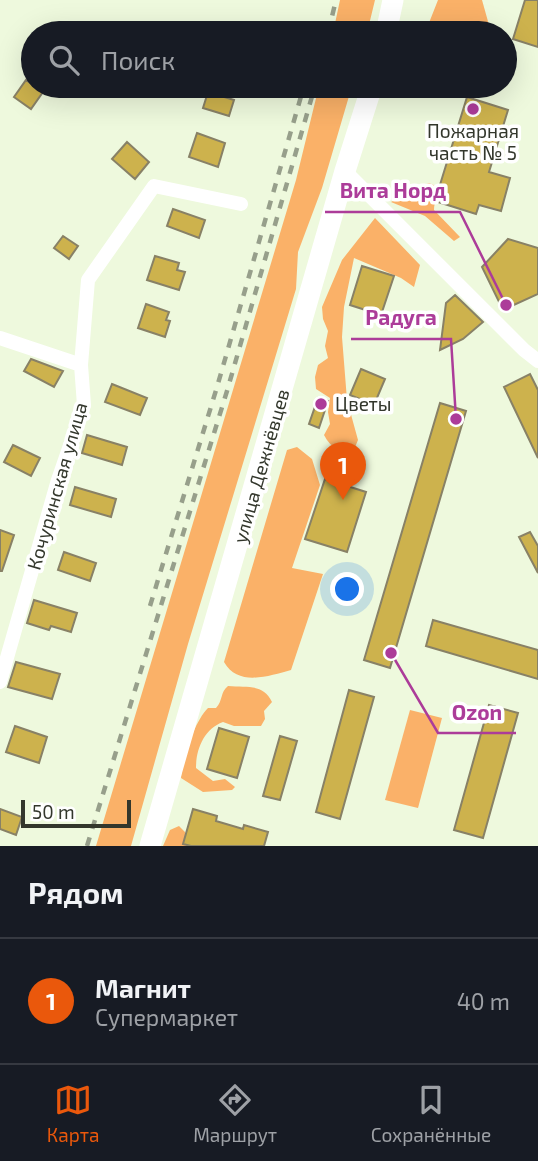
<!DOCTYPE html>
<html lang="ru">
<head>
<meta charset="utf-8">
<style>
  body { margin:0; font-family:"Exo 2",sans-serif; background:#20242c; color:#f1f3f6 }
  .scale { position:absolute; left:21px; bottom:18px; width:110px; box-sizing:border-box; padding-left:7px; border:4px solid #33372c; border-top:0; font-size:19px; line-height:24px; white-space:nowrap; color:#33372c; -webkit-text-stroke:5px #fff; paint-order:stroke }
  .you { position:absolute; left:348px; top:590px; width:24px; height:24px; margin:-18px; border:5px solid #fff; border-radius:50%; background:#1a73e8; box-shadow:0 0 0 10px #1a73e833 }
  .badge { display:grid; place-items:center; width:46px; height:46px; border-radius:50%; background:#ea580c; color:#fff; font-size:23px; font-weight:700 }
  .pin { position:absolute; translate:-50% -58px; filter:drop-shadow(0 2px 4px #0008) }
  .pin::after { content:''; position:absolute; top:37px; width:24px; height:21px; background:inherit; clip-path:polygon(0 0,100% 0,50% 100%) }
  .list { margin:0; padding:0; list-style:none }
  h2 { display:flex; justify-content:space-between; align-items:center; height:91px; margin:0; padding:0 28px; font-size:30px }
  h2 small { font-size:23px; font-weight:400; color:#9ea1a6 }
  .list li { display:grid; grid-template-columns:46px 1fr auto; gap:21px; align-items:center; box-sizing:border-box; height:126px; padding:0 28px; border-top:2px solid #363941 }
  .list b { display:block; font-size:26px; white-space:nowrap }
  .list p { margin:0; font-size:23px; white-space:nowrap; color:#9ea1a6 }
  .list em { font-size:23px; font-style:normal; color:#9ea1a6 }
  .icon { flex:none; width:38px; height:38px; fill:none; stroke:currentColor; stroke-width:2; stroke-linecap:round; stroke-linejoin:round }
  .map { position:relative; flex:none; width:538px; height:846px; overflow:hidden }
  .search { position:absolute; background:#171b24; box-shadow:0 7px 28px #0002; left:21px; right:21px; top:21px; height:77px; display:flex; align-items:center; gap:18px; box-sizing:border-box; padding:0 24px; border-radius:38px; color:#9ea1a6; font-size:26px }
  .sheet { height:217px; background:#171b24 }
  nav { display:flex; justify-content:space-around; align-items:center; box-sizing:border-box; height:98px; border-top:2px solid #363941; background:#171b24; font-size:19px; color:#9ea1a6 }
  nav a { display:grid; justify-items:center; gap:4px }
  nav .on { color:#ea580c }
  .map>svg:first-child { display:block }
  .green { fill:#fab169 }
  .forest { fill:#fab168 }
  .building { fill:#cdb24d; stroke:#888166; stroke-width:2 }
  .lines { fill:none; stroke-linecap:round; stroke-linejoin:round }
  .street { stroke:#fff; stroke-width:14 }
  .secondary { stroke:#fff; stroke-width:21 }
  .rail { stroke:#979f8b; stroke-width:4.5; stroke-dasharray:9 9; stroke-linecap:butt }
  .poi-dot { fill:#ac3c99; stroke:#fff; stroke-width:2.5 }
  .labels { text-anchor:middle; stroke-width:7; stroke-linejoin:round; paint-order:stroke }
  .poi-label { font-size:19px; fill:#33372c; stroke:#fff }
  .street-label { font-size:19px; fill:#33372c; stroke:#fff }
  .leader { fill:none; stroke:#ac3c99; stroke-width:2.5 }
  .callout-dot { fill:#ac3c99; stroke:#fff; stroke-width:2.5 }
  .callout-label { font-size:21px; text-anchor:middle; font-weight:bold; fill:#ac3c99; stroke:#fff; stroke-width:7; stroke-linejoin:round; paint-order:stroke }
</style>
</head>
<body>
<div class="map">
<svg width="538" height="846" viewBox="0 0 538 846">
  <rect width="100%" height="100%" fill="#eef9dd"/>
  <path class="green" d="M410 710 442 718 418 808 385 800Z"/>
  <path class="forest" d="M340 0H375L367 33H333Z
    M438 0H482L489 25 486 33H425Z
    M319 86H352L322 188 298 252 296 289 188 644 131 846H96L296 180Z
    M429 183 438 187C439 196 434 201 434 210L460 237 454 241 425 216 391 202Z
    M375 218 420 265 414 287 401 278 354 258 344 307 342 337 347 400 358 440 353 452C338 451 331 448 324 435L330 424 328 412 330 398 316 389 315 377 318 365 328 358 325 346 328 331 323 319 322 307 342 260Z
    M297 447 312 459 320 485 292 568 323 574 291 670C269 676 238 687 224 662L287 450Z
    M228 686C247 688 263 683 272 702L264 711 265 719 261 726H234L223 722C204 729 196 749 196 768L213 781 225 779 235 787 232 790 203 792 181 778C183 758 194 722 208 708H216C223 701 220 692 228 686Z
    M179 826 185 832 188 846H163L170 830Z"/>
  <path class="building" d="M525 0H538V47L513 39Z
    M26 80 43 92 31 109 14 97Z
    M208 92 234 100 229 116 203 108Z
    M467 97 508 110 489 172 510 178 501 211 479 205 476 214 435 201Z
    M197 133 225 143 218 167 189 157Z
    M127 142 149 162 135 179 112 159Z
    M173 209 205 220 199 238 167 226Z
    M63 236 78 246 69 259 54 248Z
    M508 239 538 248V294L503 310 482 267Z
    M155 256 179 263 177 270 185 272 179 290 147 280Z
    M362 266 394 276 381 315 350 305Z
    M455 295 483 322 463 339 440 350 446 303Z
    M146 304 169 312 166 320 170 321 165 337 138 328Z
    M31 359 63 371 54 387 24 371Z
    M361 369 385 379 374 405 350 395Z
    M530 374 538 390V458L504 387Z
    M112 384 147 398 140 415 105 402Z
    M318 398 328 401 319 428 309 424Z
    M440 403 466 411 390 668 364 660Z
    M87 435 127 447 122 465 82 453Z
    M13 445 40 458 31 476 4 462Z
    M325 479 366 492 347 552 305 539Z
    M75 487 116 499 111 517 70 505Z
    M0 530 14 535 2 571H0Z
    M530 532 538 546V573L519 537Z
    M64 552 96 563 90 581 58 570Z
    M34 600 77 613 71 632 51 626 49 630 27 623Z
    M433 620 538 650V679L426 646Z
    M16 662 60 674 52 699 8 687Z
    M349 690 374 697 340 819 316 812Z
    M489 705 518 713 483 838 454 830Z
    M15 726 47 737 39 763 6 752Z
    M219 728 249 737 237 778 207 769Z
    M280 736 297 741 280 800 263 796Z
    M0 809 22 817 16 835 0 829Z
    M193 809 217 816 216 821 243 829 244 825 268 832 264 846H191L183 844Z"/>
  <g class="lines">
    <path class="street" d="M345 171 524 350 538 361
      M0 338 81 365
      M0 682 58 480 84 405 81 365 88 280 154 186 241 204"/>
    <path class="secondary" d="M386 33 393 0
      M150 846 345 171 372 86"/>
    <path class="rail" d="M328 33 336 0
      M150 606 217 387 304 86
      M87 846 227 391 315 86"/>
  </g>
  <g class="poi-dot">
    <circle cx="473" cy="109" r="7"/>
    <circle cx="321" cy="404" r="7"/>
  </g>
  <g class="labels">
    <g class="poi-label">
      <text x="473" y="138">Пожарная<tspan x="473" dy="22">часть № 5</tspan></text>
      <text x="335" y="411" text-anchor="start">Цветы</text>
    </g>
    <g class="street-label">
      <text transform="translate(261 466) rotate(-74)" y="7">улица Дежнёвцев</text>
      <text transform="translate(57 486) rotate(-74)" y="7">Кочуринская улица</text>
    </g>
  </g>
  <path class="leader" d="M506 305L460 212H325M456 419L451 339H351M391 653L438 733H516"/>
  <g class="callout-dot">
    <circle cx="506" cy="305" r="7"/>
    <circle cx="456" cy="419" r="7"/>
    <circle cx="391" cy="653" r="7"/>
  </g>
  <g class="callout-label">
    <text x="393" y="198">Вита Норд</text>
    <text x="401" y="325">Радуга</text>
    <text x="477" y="720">Ozon</text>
  </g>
</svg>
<div class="scale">50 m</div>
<div class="you"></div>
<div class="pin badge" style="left:343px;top:500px">1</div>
<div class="search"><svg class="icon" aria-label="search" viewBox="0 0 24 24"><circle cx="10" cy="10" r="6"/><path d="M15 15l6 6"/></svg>Поиск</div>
</div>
<section class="sheet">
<h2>Рядом<small></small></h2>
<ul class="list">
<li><span class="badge">1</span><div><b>Магнит</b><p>Супермаркет</p></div><em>40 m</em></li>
</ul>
</section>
<nav>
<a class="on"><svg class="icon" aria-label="map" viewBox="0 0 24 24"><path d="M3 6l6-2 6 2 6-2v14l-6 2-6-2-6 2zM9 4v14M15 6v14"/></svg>Карта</a>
<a><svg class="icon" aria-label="directions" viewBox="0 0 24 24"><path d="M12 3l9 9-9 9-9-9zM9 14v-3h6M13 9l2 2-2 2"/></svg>Маршрут</a>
<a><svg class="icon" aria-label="saved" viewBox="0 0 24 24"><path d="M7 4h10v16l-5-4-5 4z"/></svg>Сохранённые</a>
</nav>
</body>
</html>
